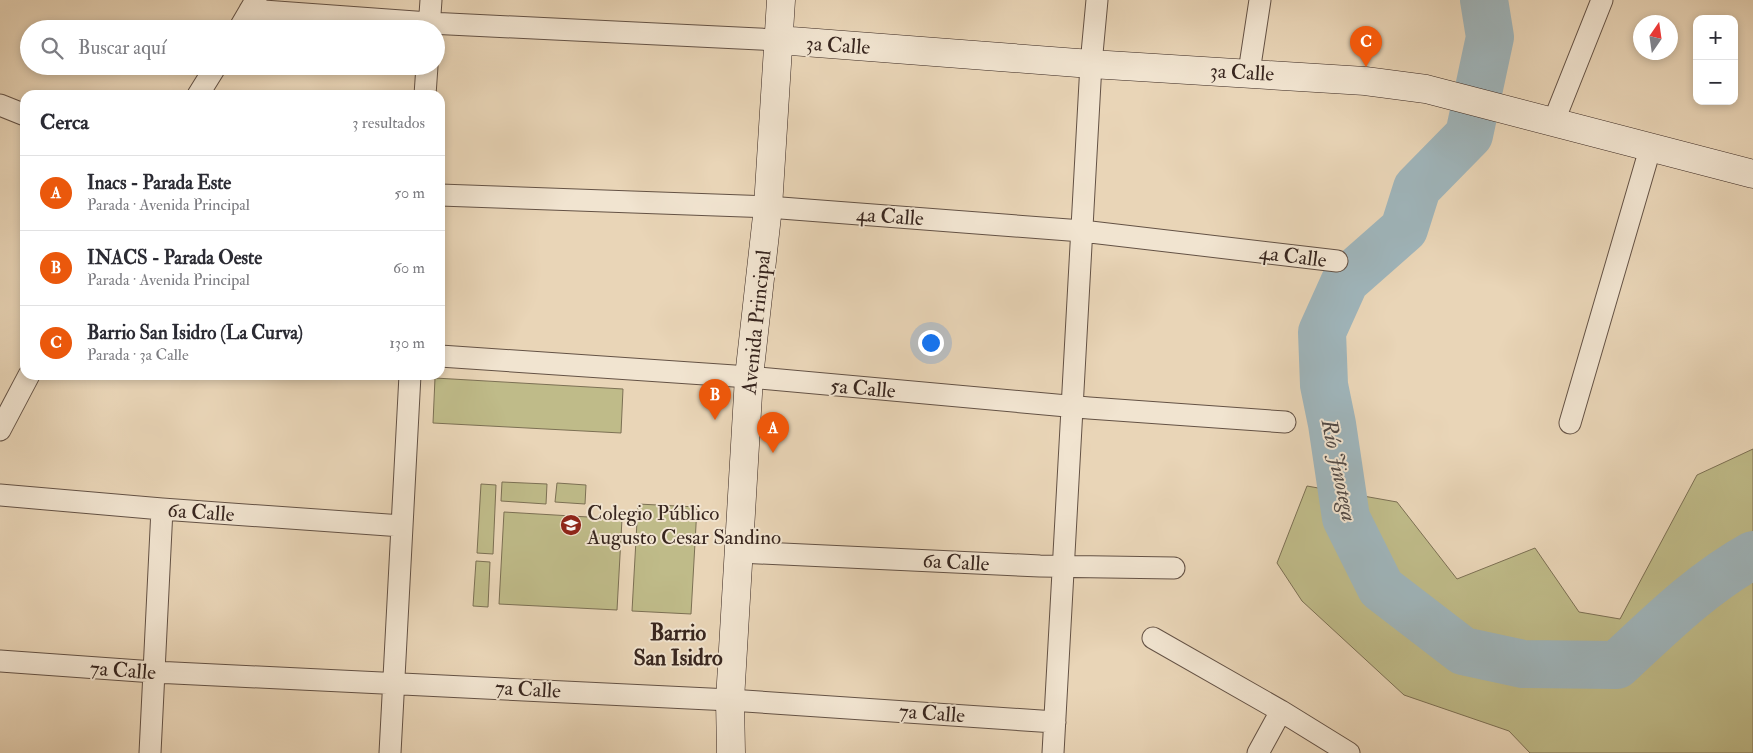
<!DOCTYPE html>
<html lang="es">
<head>
<meta charset="utf-8">
<style>
  body { margin:0; font-family:"IM FELL Double Pica",serif; background:#f7f7f7; color:#2b2b33 }
  .controls { position:absolute; right:15px; top:15px; display:grid; overflow:hidden; border-radius:10px; box-shadow:0 2px 8px #0003 }
  .controls button { width:45px; height:45px; display:grid; place-items:center; padding:0; border:0; border-bottom:1px solid #e1e1e2; background:#fff; color:#2b2b33; font:25px sans-serif }
  .compass { position:absolute; left:1633px; top:15px; width:45px; height:45px; border-radius:50%; background:#fff; box-shadow:0 2px 8px #0003; rotate:13deg }
  .you { position:absolute; left:930px; top:342px; width:18px; height:18px; margin:-12px; border:4px solid #fff; border-radius:50%; background:#1a73e8; box-shadow:0 0 0 8px #1a73e833 }
  .badge { display:grid; place-items:center; width:32px; height:32px; border-radius:50%; background:#ea580c; color:#fff; font-size:16px; font-weight:700 }
  .pin { position:absolute; translate:-50% -41px; filter:drop-shadow(0 1px 2px #0008) }
  .pin::after { content:''; position:absolute; top:26px; width:18px; height:15px; background:inherit; clip-path:polygon(0 0,100% 0,50% 100%) }
  .list { margin:0; padding:0; list-style:none }
  h2 { display:flex; justify-content:space-between; align-items:center; height:65px; margin:0; padding:0 20px; font-size:21px }
  h2 small { font-size:16px; font-weight:400; color:#7c7c81 }
  .list li { display:grid; grid-template-columns:32px 1fr auto; gap:15px; align-items:center; box-sizing:border-box; height:75px; padding:0 20px; border-top:1px solid #e1e1e2 }
  .list b { display:block; font-size:19px; white-space:nowrap }
  .list p { margin:0; font-size:16px; white-space:nowrap; color:#7c7c81 }
  .list em { font-size:16px; font-style:normal; color:#7c7c81 }
  .icon { flex:none; width:28px; height:28px; fill:none; stroke:currentColor; stroke-width:2; stroke-linecap:round; stroke-linejoin:round }
  .map { position:relative; flex:none; width:1753px; height:753px; overflow:hidden }
  .search { position:absolute; background:#fff; box-shadow:0 2px 8px #0003; left:20px; top:20px; width:425px; height:55px; display:flex; align-items:center; gap:12px; box-sizing:border-box; padding:0 18px; border-radius:28px; color:#7c7c81; font-size:19px }
  .panel { position:absolute; background:#fff; box-shadow:0 2px 8px #0003; left:20px; top:90px; width:425px; height:290px; border-radius:15px }
  .map>svg:first-child { display:block }
  .green { fill:#bfbb89; stroke:#7c7054 }
  .lines { fill:none; stroke-linecap:round; stroke-linejoin:round }
  .river { stroke:#9fb5bb; stroke-width:48 }
  .street-casing { stroke:#645245; stroke-width:23 }
  .secondary-casing { stroke:#38261f; stroke-width:29 }
  .street { stroke:#f1e4d0; stroke-width:21 }
  .secondary { stroke:#f1e4d0; stroke-width:28 }
  .labels { text-anchor:middle; stroke-width:4; stroke-linejoin:round; paint-order:stroke }
  .street-label { font-size:21px; fill:#38261f; stroke:#f1e4d0 }
  .poi-label { font-size:21px; fill:#38261f; stroke:#f1e4d0; text-anchor:start }
  .water-label { font-size:22px; font-style:italic; fill:#524a46; stroke:#f1e4d0 }
  .neighbourhood-label { font-size:22px; font-weight:bold; fill:#38261f; stroke:#f1e4d0 }
</style>
</head>
<body>
<div class="map">
<svg width="1753" height="753" viewBox="0 0 1753 753">
  <rect width="100%" height="100%" fill="#e9d5b7"/>
  <filter id="stains"><feTurbulence type="fractalNoise" baseFrequency=".004" numOctaves="4"/><feColorMatrix values="0 0 0 0 .2 0 0 0 0 .09 0 0 0 0 .02 0 0 0 .5 -.17"/></filter>
  <radialGradient id="worn" r=".72"><stop offset=".6" stop-color="#630" stop-opacity="0"/><stop offset="1" stop-color="#630" stop-opacity=".3"/></radialGradient>
  <path class="green" d="M435 378 623 389 621 433 433 423Z
    M1753 449V753H1530L1509 731 1404 695 1302 601 1277 563 1307 486 1397 502 1457 579 1535 548 1579 612 1620 619 1697 475Z
    M502 482 547 484 546 504 501 501Z
    M557 483 586 485 585 504 555 502Z
    M481 484 496 485 493 554 477 553Z
    M638 504 697 507 691 614 632 611Z
    M504 512 622 519 617 610 499 604Z
    M476 561 490 562 488 607 473 606Z"/>
  <g class="lines">
    <path class="river" d="M1484 0 1490 37 1469 135 1417 188 1404 229 1345 281 1322 332 1324 385 1332 424 1346 518 1381 588 1463 651 1523 664 1617 665C1659 626 1702 583 1753 555"/>
    <g class="street-casing">
      <path id="street" d="M250 10 429 23 778 40
        M239 29 256 0
        M429 29 431 0
        M1249 72 1260 0
        M198 95 216 66
        M425 95 427 66
        M0 105 25 115
        M1553 123 1602 0
        M440 195 768 207 1082 231 1337 261
        M440 356 749 377 1089 408 1285 422
        M1570 423 1650 149
        M0 430 29 375
        M0 495 162 509 402 526
        M739 552 1040 566 1174 568
        M1153 638 1281 711 1349 753
        M0 661 154 672 730 700 1055 722
        M150 753 162 509
        M390 753 410 375
        M1053 753 1091 64 1097 0
        M1258 753 1281 711"/>
    </g>
    <g class="secondary-casing">
      <path id="secondary" d="M778 40 1091 64 1365 81 1426 89 1753 174
        M731 753 730 700 749 377 768 207 781 0"/>
    </g>
    <use href="#street" class="street"/>
    <use href="#secondary" class="secondary"/>
  </g>
  <defs>
    <g id="university-disc" transform="scale(1.125)"><circle r="9.5" fill="#8f2418" stroke="#f1e4d0"/><path d="M0-5L7-2L0 1L-7-2ZM-4 1L0 2.5L4 1V4Q0 6-4 4Z" fill="#fff"/></g>
  </defs>
  <g fill-rule="evenodd">
    <use href="#university-disc" x="571" y="525"/>
  </g>
  <g class="labels">
    <g class="street-label">
      <text transform="translate(838 45) rotate(4)" y="7">3a Calle</text>
      <text transform="translate(1242 72) rotate(3)" y="7">3a Calle</text>
      <text transform="translate(890 216) rotate(4)" y="7">4a Calle</text>
      <text transform="translate(1293 256) rotate(7)" y="7">4a Calle</text>
      <text transform="translate(756 322) rotate(-84)" y="7">Avenida Principal</text>
      <text transform="translate(863 388) rotate(5)" y="7">5a Calle</text>
      <text transform="translate(201 512) rotate(4)" y="7">6a Calle</text>
      <text transform="translate(956 562) rotate(3)" y="7">6a Calle</text>
      <text transform="translate(123 670) rotate(4)" y="7">7a Calle</text>
      <text transform="translate(528 689) rotate(3)" y="7">7a Calle</text>
      <text transform="translate(932 713) rotate(4)" y="7">7a Calle</text>
    </g>
    <g class="poi-label">
      <text x="587" y="520">Colegio Público<tspan x="587" dy="24">Augusto Cesar Sandino</tspan></text>
    </g>
    <g class="water-label">
      <text transform="translate(1340 470) rotate(78)" y="8">Río Jinotega</text>
    </g>
    <g class="neighbourhood-label">
      <text x="678" y="640">Barrio<tspan x="678" dy="25">San Isidro</tspan></text>
    </g>
  </g>
  <rect width="100%" height="100%" filter="url(#stains)"/>
  <rect width="100%" height="100%" fill="url(#worn)"/>
</svg>
<div class="controls">
<button>+</button>
<button>−</button>
</div>
<svg class="compass" viewBox="-18 -18 36 36"><path d="M0-13l5 13h-10z" fill="#e53935"/><path d="M0 13l5-13h-10z" fill="#7c7c81"/></svg>
<div class="you"></div>
<div class="pin badge" style="left:773px;top:453px">A</div>
<div class="pin badge" style="left:715px;top:420px">B</div>
<div class="pin badge" style="left:1366px;top:67px">C</div>
<div class="search"><svg class="icon" aria-label="search" viewBox="0 0 24 24"><circle cx="10" cy="10" r="6"/><path d="M15 15l6 6"/></svg>Buscar aquí</div>
<section class="panel">
<h2>Cerca<small>3 resultados</small></h2>
<ul class="list">
<li><span class="badge">A</span><div><b>Inacs - Parada Este</b><p>Parada · Avenida Principal</p></div><em>50 m</em></li>
<li><span class="badge">B</span><div><b>INACS - Parada Oeste</b><p>Parada · Avenida Principal</p></div><em>60 m</em></li>
<li><span class="badge">C</span><div><b>Barrio San Isidro (La Curva)</b><p>Parada · 3a Calle</p></div><em>130 m</em></li>
</ul>
</section>
</div>
</body>
</html>
